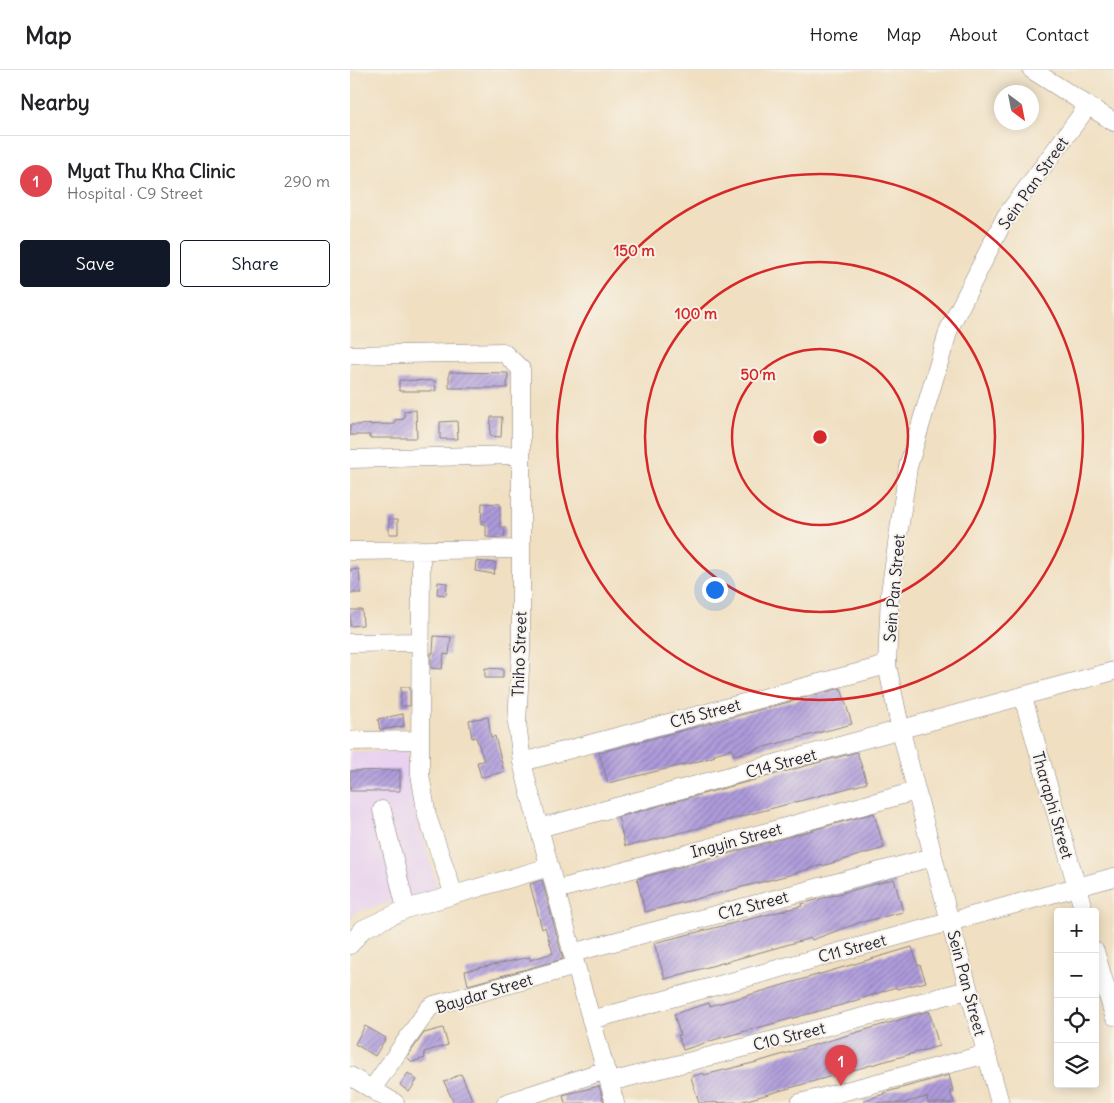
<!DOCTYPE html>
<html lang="en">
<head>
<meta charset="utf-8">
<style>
  body { margin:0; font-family:Delius,sans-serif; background:#f6f6f6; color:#202124 }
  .controls { position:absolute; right:15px; bottom:15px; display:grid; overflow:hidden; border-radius:5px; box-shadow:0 2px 12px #0003 }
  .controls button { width:45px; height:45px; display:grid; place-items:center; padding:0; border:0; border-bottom:1px solid #e0e0e0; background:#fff; color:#202124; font:25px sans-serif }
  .compass { position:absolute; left:644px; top:15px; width:45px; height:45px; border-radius:50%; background:#fff; box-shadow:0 2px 12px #0003; rotate:148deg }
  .you { position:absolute; left:364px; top:519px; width:18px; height:18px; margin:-12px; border:4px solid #fff; border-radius:50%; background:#1a73e8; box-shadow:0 0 0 8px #1a73e833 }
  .badge { display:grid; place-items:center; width:32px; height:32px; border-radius:50%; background:#111827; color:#fff; font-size:16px; font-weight:700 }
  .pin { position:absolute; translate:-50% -41px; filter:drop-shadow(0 1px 2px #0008) }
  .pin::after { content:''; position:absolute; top:26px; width:18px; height:15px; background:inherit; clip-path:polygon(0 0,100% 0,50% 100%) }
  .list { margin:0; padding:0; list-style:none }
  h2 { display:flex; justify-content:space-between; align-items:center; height:65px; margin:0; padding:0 20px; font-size:21px }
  h2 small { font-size:16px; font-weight:400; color:#757577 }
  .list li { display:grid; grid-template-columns:32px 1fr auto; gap:15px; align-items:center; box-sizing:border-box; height:90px; padding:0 20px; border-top:1px solid #e0e0e0 }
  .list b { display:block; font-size:19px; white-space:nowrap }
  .list p { margin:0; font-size:16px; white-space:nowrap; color:#757577 }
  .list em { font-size:16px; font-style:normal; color:#757577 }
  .actions { display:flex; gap:10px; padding:15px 20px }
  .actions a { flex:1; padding:11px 0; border:1px solid #111827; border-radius:5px; text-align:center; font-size:18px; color:#111827 }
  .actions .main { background:#111827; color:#fff }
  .icon { flex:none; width:28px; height:28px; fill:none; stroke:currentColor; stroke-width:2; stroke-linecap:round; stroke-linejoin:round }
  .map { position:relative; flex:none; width:764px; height:1033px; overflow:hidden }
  header { display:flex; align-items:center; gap:30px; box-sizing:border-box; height:70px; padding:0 25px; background:#fff; border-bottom:1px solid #e0e0e0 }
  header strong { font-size:24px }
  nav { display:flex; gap:28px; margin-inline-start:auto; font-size:18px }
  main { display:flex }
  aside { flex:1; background:#fff }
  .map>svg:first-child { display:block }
  .built { fill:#e8d2ef }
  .building { fill:url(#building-hatch) }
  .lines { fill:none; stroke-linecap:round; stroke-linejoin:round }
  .minor-casing { stroke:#89807e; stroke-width:19 }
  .minor { stroke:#fff; stroke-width:18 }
  .ring { fill:none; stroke:#d62828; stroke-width:2.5 }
  .labels { text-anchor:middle; stroke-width:4; stroke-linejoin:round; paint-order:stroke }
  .street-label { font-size:16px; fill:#22223b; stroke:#f7f3e8 }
  .centre { fill:#d62828; stroke:#f7f3e8; stroke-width:2.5 }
  .ring-label { font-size:15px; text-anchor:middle; font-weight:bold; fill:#d62828; stroke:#f7f3e8; stroke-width:4; stroke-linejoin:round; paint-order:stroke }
</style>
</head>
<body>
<header>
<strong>Map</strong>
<nav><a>Home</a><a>Map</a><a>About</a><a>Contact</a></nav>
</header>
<main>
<aside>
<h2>Nearby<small></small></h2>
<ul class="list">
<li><span class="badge" style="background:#e0444e">1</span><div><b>Myat Thu Kha Clinic</b><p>Hospital · C9 Street</p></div><em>290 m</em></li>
</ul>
<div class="actions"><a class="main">Save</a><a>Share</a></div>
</aside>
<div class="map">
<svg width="764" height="1033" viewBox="0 0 764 1033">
  <defs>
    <pattern id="building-hatch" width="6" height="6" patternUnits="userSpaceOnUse" patternTransform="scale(1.25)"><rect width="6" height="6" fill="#ae9bdb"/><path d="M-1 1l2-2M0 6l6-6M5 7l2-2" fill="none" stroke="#8d7eb3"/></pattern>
  </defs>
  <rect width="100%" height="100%" fill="#f7f3e8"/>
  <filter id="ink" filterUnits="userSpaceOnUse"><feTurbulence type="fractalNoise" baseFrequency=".02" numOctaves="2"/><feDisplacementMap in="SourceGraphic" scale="10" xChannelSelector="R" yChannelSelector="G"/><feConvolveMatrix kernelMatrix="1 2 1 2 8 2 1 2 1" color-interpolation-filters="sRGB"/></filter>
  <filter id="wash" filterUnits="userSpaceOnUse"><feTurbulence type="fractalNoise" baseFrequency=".0096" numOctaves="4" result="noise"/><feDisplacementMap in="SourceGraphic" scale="20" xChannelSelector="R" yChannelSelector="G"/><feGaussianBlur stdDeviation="1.12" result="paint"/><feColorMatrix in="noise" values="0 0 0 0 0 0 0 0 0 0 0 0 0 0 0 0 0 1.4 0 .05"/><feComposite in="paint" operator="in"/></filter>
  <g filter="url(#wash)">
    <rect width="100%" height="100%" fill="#f0dfc1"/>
    <path class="built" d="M57 681 64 735 88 819 6 842 0 851V682Z"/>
    <g id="blocks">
      <path class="building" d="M99 302 158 303 157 318H99Z
        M49 310 85 311 86 321H49Z
        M66 340 67 368H19L20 365H0V355L45 354V350L54 349V341Z
        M141 347H152L151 367 140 366Z
        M107 351 108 369H90V352Z
        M132 433 150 434V457H155L154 468 136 467V454H131Z
        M39 449H48V464H39Z
        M126 491 146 493 144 504 125 501Z
        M9 499 11 523H0V500Z
        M88 512 97 513 96 525 87 524Z
        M0 540H12L13 555 0 556Z
        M84 566 101 567 99 585 94 584 92 599 81 598V583H83Z
        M135 598 153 599V608H135Z
        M51 617H60V636H51Z
        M491 618 502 654 384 685 382 679 364 684 365 686 353 690 258 713 249 683Z
        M53 644 54 656 30 660 28 649Z
        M138 647 141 668 145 666 154 702 131 707 127 692 134 691 126 667 122 668 119 650Z
        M507 682 517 713 292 773 275 776 268 747Z
        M50 700V721H0V701Z
        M524 743 534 778 472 796V795L439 805 295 842 287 809Z
        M544 809 553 842 508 853 462 870 461 868 315 909 304 873 452 836 451 834Z
        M192 810 213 889 118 915 115 901 180 887V890L203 883 195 857 192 859 180 814Z
        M562 877 568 896 570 895 576 912 547 919 546 917 495 934 370 968 333 980 328 965H330L324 944 359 933 360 936 389 928Z
        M579 941 589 976 390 1032 349 1033 341 1007 353 1003 354 1005 407 992Z
        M15 956 36 968 25 986 5 974Z
        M93 958 98 975 74 982 75 988 62 992 57 987 74 963Z
        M58 1003 67 1010 59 1022 50 1015Z
        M111 1004 122 1029 113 1033H104L94 1012Z
        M599 1005 603 1021H600L604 1033H578L577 1027 557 1032V1033H514L513 1031 534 1024 533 1023Z
        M249 1016 254 1033H215L213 1025Z"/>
    </g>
  </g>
  <g filter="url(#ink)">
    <use href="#blocks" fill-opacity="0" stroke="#89807e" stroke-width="1"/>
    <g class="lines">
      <g class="minor-casing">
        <path id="minor" d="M682 0 764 52
          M0 285 153 282 171 299V581L167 653 172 692 179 720 226 896 265 1033
          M0 389 171 385
          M71 480 70 704 77 746 104 825
          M0 481 171 479
          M0 573 70 572
          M673 627 734 842
          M0 671 70 670
          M172 692 537 595
          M32 740 56 839
          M189 758 764 601
          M206 820 566 721
          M0 875 13 859 56 839 199 797
          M745 881 764 946
          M222 883 583 787
          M241 950 764 807
          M0 1006 45 1033
          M260 1012 618 920
          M22 1019 79 938 84 935 226 896
          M156 1033 256 1000
          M450 1033 637 984
          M650 1033 600 852 551 661 537 595 540 523 558 397 599 259 656 146 738 36"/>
      </g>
      <use href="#minor" class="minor"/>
    </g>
  </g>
  <g class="ring">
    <circle cx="470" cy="367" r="88"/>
    <circle cx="470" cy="367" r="175"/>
    <circle cx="470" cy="367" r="263"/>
  </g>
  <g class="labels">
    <g class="street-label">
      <text transform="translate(683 113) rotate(-55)" y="6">Sein Pan Street</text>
      <text transform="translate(544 518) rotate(-85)" y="6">Sein Pan Street</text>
      <text transform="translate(169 584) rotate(-88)" y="6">Thiho Street</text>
      <text transform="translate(355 643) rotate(-15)" y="6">C15 Street</text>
      <text transform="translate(431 693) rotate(-15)" y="6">C14 Street</text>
      <text transform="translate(703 735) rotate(74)" y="6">Tharaphi Street</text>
      <text transform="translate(386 770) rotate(-15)" y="6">Ingyin Street</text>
      <text transform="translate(403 835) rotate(-15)" y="6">C12 Street</text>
      <text transform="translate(502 878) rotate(-15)" y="6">C11 Street</text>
      <text transform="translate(617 913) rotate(75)" y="6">Sein Pan Street</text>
      <text transform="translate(134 923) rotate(-17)" y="6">Baydar Street</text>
      <text transform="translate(439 966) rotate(-14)" y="6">C10 Street</text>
    </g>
  </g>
  <circle cx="470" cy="367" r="8" class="centre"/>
  <g class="ring-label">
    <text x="284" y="186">150 m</text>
    <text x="346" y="249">100 m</text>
    <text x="408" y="310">50 m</text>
  </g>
</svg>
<div class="controls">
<button>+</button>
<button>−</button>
<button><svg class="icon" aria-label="locate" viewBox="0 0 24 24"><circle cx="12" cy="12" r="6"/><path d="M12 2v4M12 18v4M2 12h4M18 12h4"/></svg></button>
<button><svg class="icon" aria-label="layers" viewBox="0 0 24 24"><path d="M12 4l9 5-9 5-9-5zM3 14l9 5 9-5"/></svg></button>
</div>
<svg class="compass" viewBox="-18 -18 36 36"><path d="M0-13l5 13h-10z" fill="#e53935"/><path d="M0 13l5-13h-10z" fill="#757577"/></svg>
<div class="you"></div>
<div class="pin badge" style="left:491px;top:1016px;background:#e0444e">1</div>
</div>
</main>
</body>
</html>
